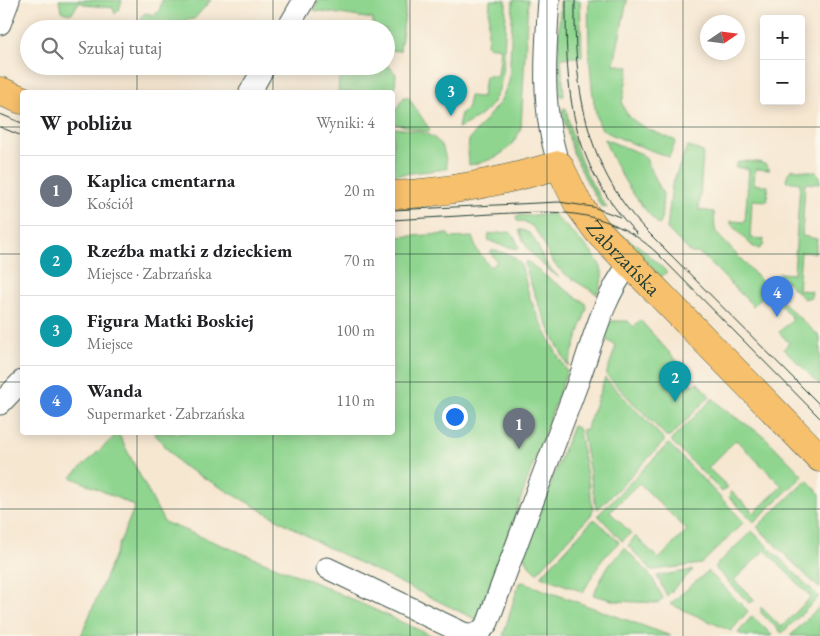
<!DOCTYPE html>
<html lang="pl">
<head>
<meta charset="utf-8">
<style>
  body { margin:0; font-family:"EB Garamond",serif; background:#f6f6f6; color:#202124 }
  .controls { position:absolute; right:15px; top:15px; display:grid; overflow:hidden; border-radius:5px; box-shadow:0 2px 12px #0003 }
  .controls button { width:45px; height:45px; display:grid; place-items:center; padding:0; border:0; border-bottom:1px solid #e0e0e0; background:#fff; color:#202124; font:25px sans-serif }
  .compass { position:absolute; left:700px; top:15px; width:45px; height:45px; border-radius:50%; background:#fff; box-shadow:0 2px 12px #0003; rotate:77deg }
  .you { position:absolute; left:454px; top:416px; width:18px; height:18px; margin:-12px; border:4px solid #fff; border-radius:50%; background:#1a73e8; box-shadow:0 0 0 8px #1a73e833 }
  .badge { display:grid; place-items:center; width:32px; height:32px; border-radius:50%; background:#0f766e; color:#fff; font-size:16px; font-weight:700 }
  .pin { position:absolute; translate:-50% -41px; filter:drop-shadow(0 1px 2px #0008) }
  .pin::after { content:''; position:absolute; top:26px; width:18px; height:15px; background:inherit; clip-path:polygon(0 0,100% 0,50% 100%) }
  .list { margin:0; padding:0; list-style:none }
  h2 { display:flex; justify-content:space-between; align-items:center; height:65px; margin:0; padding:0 20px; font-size:21px }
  h2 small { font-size:16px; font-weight:400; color:#757577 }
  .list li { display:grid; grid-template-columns:32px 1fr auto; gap:15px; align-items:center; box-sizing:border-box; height:70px; padding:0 20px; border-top:1px solid #e0e0e0 }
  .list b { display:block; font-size:19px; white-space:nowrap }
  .list p { margin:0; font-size:16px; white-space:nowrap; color:#757577 }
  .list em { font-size:16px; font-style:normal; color:#757577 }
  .icon { flex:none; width:28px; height:28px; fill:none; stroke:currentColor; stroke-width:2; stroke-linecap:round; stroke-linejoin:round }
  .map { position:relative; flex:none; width:820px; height:636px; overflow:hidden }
  .search { position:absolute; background:#fff; box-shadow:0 2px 12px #0003; left:20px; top:20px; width:375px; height:55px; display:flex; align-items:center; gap:12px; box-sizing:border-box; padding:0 18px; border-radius:28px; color:#757577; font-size:19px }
  .panel { position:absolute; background:#fff; box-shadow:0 2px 12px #0003; left:20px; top:90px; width:375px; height:345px; border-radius:5px }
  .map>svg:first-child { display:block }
  .green { fill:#8fd58f; stroke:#578962 }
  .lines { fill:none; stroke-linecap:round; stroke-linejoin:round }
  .minor-casing { stroke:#3f564c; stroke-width:23 }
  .major-casing { stroke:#3f564c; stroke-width:29 }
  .minor { stroke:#fff; stroke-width:21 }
  .major { stroke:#f7c06c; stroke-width:28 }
  .tram { stroke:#1f3d34; stroke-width:1 }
  .grid { fill:none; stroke:#1f3d34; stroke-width:1; stroke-opacity:0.55 }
  .labels { text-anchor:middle; stroke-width:4.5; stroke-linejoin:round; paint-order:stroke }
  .street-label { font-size:22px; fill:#1f3d34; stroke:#fbf7ec }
</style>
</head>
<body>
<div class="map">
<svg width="820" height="636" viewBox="0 0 820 636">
  <rect width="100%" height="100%" fill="#fbf7ec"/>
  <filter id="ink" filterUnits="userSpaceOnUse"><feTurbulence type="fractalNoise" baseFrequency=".02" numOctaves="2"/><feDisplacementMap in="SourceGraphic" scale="10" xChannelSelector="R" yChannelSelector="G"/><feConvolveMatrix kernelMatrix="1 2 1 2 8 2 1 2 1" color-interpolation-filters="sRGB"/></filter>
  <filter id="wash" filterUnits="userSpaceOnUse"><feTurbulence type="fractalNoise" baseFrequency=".0096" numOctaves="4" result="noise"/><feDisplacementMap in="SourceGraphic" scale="20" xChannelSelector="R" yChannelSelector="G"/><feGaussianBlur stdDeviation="1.12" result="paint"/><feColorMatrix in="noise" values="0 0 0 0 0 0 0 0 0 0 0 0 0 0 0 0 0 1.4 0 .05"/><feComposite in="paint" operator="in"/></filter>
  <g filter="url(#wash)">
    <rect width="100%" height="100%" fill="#f6e7d1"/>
    <path class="green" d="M59 0H122L119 10 115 14 113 8 87 5 79 2 73 12 69 14 61 11Z
      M162 0H211L194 19 187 20 172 29H149L141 25C140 20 140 17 145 13L155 15 160 9Z
      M319 0H407L400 51 386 50V29H372L373 19 313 10Z
      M490 0H506C506 17 505 34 504 51 503 91 497 111 458 128L461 113 468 108 469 96 482 97 485 76H498L501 48 487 46Z
      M513 0H528L521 127C513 152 493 161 469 165L468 149 469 140 500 102 509 82Z
      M560 0H580L582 57 561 58 564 96H560L558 58Z
      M589 0H627L614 64 629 67 622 103C627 125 657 132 676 141L669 157C658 153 606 134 602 129 590 115 587 22 589 0Z
      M340 66H389L396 74 394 101 393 103 392 92H338Z
      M404 97H408L430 130 428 132 393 123V114Z
      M566 108C572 145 586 178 607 208L601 206 585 178 573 152 563 116 562 109Z
      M393 128C407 129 432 131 441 145 445 151 446 161 447 169L393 175Z
      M604 139 642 154 646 159 663 194 661 223 659 225C635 200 617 172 604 139Z
      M687 146 703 152 699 210 714 212 715 230 720 237 770 290 753 306 703 256 697 253H691L667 229 672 185Z
      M742 161C751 162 766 160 770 170L755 169 754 184 768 186 767 201 752 200 750 238 764 239 763 246 759 249 752 246 731 224V221L745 222 749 169 735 167 737 163Z
      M793 169 816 172 820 176V184L805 183 802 236 817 239 815 253 801 252 798 290 812 291 811 297 804 299 779 274V273L794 274 800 183 786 181 788 173Z
      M553 214C566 227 599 255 602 271 603 280 600 287 597 294 584 286 570 279 558 268 543 254 542 221 517 221L516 216Z
      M519 230C535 230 538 250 545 262 549 268 554 273 559 277 540 265 526 251 519 230Z
      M510 232 514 236 519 247 518 249 500 245 488 240 489 234Z
      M448 234 450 238 472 237 477 250 490 267 497 262 490 252 493 250C501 252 512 254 518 261 524 268 526 287 530 298 540 323 553 348 567 371L477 620 325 546 181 465 154 433 392 432 393 237Z
      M622 236 640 247 667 272 661 277Z
      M528 261 541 273 585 303 587 308 568 366C551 333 534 300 525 263Z
      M775 295 820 337V385L784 349 789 343 779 332 793 319 773 297Z
      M640 320 685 370 682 374 693 386 697 382 710 396 670 437 666 436 606 375 616 346 608 341 604 334 609 321H628L634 327Z
      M605 378 664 439V442L599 508H596L582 429 586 430Z
      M713 398 726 411 764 436 802 475V477L754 522 729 497 731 491 754 513 782 486 736 440 708 468 728 487 722 492 672 442V439Z
      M573 426 578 428 579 431 593 509 591 515 537 573 530 566 523 555Z
      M118 433 164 522 314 582 432 636H81L135 506 71 477Z
      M669 444 744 522 701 564 655 570H652L628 546 635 536 659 559 687 530 639 483 610 512 631 533 622 541 598 515 667 445Z
      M807 480 820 494V589L757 527Z
      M593 520H596L619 542 602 560 583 592 541 576Z
      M752 531 819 597 782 633 761 613V607L781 627 811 597 765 550 734 580 755 600 749 603 714 567Z
      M625 548 651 576 663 598 659 603 616 601 593 595 608 566Z
      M693 570 667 596 657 576Z
      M708 571 748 611 731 631 670 604Z
      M524 582 527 584 671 636H503L519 583Z
      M820 606V636H790Z
      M752 616 773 636H746L738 633Z"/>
  </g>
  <g filter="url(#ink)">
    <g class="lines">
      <g class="minor-casing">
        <path id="minor" d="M549 0C545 55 541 112 559 165
          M0 24 9 0
          M287 29 304 0
          M250 92 265 66
          M0 404 22 381
          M327 568 463 633C475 636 482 632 488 622 517 542 548 462 578 382 593 341 602 300 629 264"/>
      </g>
      <g class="major-casing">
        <g id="major">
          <path d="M0 91 22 100"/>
          <path id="s1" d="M392 195C449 193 504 181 559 165L578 204 597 230 820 458"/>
        </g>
      </g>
      <use href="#minor" class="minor"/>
      <use href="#major" class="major"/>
      <path class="tram" d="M566 0C566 93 569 162 637 234
        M575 0C574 85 584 164 644 228L820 405
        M0 114 22 123
        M0 127 22 136
        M392 210 559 202 593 207 620 217
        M392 220C426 218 459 216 492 214 556 211 606 206 657 253L820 418"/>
    </g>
  </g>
  <path class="grid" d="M137 0V29M273 0V29M410 0V636M547 0V636M683 0V636M137 66V92M273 66V92M0 127H22M392 127H820M0 254H22M392 254H820M0 382H22M392 382H820M137 432V636M273 432V636M0 509H820"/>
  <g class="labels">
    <g class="street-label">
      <text dy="8" stroke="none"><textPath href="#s1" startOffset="284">Zabrzańska</textPath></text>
    </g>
  </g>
</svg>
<div class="controls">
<button>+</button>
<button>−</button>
</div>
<svg class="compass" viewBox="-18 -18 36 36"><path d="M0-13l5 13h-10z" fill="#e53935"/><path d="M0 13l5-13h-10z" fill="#757577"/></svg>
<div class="you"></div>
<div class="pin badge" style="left:519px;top:449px;background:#6b7280">1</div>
<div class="pin badge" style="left:675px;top:402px;background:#0f9aa8">2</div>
<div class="pin badge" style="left:451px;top:116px;background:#0f9aa8">3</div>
<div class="pin badge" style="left:777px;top:317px;background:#3f7fe0">4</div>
<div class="search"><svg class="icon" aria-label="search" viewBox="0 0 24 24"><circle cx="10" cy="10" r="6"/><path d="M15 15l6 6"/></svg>Szukaj tutaj</div>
<section class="panel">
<h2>W pobliżu<small>Wyniki: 4</small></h2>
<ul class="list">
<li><span class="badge" style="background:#6b7280">1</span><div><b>Kaplica cmentarna</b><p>Kościół</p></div><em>20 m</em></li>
<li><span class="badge" style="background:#0f9aa8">2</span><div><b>Rzeźba matki z dzieckiem</b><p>Miejsce · Zabrzańska</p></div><em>70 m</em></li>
<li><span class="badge" style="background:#0f9aa8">3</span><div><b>Figura Matki Boskiej</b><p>Miejsce</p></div><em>100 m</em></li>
<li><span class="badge" style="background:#3f7fe0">4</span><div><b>Wanda</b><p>Supermarket · Zabrzańska</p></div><em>110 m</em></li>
</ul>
</section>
</div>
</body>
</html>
